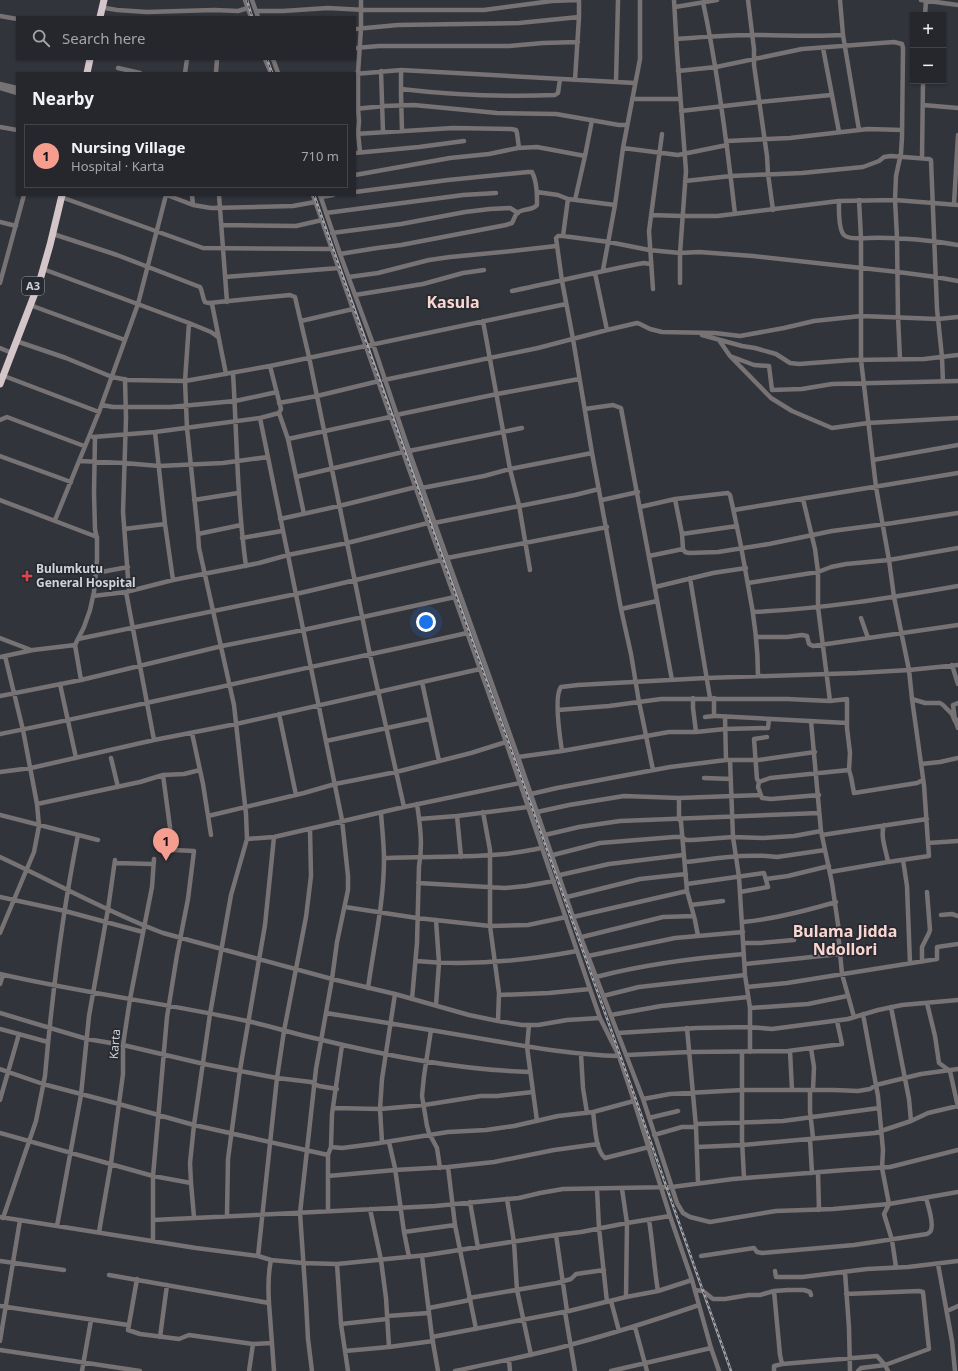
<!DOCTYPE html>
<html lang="en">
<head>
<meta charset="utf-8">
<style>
  body { margin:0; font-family:"Noto Sans",sans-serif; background:#2e2f35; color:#f1f3f6 }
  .controls { position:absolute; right:12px; top:12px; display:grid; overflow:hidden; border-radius:0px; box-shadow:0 1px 3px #0004 }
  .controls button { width:36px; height:36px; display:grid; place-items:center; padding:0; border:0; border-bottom:1px solid #424449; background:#26272d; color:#f1f3f6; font:20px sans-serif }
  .you { position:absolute; left:426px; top:622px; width:14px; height:14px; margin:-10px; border:3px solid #fff; border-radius:50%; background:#1a73e8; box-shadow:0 0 0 6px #1a73e833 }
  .badge { display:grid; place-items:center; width:26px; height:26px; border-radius:50%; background:#f59d8e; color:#111; font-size:13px; font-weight:700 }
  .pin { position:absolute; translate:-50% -33px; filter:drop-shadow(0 1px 2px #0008) }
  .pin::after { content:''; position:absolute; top:21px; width:14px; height:12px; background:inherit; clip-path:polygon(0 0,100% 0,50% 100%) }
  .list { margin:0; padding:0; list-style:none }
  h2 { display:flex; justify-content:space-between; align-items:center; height:52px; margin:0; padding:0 16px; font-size:17px }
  h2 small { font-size:13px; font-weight:400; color:#a4a5aa }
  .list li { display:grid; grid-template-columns:26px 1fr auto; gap:12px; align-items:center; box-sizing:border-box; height:64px; margin:0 8px 8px; padding:0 8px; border:1px solid #424449; border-radius:0px }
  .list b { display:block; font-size:15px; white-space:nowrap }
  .list p { margin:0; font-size:13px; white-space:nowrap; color:#a4a5aa }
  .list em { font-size:13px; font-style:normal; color:#a4a5aa }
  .icon { flex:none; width:22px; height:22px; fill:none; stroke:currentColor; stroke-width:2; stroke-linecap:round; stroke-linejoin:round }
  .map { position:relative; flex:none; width:958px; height:1371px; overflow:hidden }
  .search { position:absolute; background:#26272d; box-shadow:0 1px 3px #0004; left:16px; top:16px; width:340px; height:44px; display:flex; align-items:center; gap:10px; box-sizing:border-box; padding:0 14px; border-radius:0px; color:#a4a5aa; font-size:15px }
  .panel { position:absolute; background:#26272d; box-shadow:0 1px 3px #0004; left:16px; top:72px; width:340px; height:124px; border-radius:0px }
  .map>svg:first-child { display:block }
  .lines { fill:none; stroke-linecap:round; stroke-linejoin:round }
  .minor { stroke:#777273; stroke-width:4.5 }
  .highway { stroke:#d4c6c8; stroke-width:7 }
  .rail-casing { stroke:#a1a2a9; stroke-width:2.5 }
  .rail { stroke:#282a32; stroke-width:1; stroke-dasharray:3; stroke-linecap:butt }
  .health-dot { fill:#e0444e; stroke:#282a32; stroke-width:1.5 }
  .labels { text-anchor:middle; stroke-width:3.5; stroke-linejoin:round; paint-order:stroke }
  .shield { fill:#282a32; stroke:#9fa0a7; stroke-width:1 }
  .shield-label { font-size:11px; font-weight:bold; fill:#d2d3d9 }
  .poi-label { font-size:12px; font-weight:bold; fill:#d2d3d9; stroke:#282a32; text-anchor:start }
  .street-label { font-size:12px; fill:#d2d3d9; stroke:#282a32 }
  .district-label { font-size:16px; font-weight:bold; fill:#f9d6d0; stroke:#282a32 }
</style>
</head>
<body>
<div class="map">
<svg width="958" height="1371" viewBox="0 0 958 1371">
  <rect width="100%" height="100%" fill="#32343c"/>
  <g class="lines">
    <path class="minor" d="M245 0 251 17
      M252 0 258 17
      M674 0 677 52 686 171 680 253V283
      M748 0 754 49V65L767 156 768 174 773 210
      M840 0 843 35 859 130
      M921 0 958 5
      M703 2C718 72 727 143 735 214
      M675 7 717 0
      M105 8 117 10 147 12 214 10 238 11 248 8
      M256 11H283L328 8 365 10H484L552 1 577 0
      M925 15 926 1
      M0 16 17 19
      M355 29 398 25 519 23 579 17
      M676 39C702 37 727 35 753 35 783 35 813 37 843 35
      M355 48 379 46H509L543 43 578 42
      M823 48 839 132
      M265 59 271 73
      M273 59 278 73
      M118 68 140 73
      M401 70V94L402 131
      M381 71 383 132
      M678 71 716 67 802 49 894 42 902 44 903 48 902 137 901 153 896 176 895 200 897 237 898 317 900 359
      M185 73 187 59
      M216 73 217 59
      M355 74 401 70 635 83
      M575 80 579 17V0
      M616 82 618 0
      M0 84 17 88
      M0 88 17 93
      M401 89C452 95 503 97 555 95L558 93 560 79
      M632 99H680
      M923 105 958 108
      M355 109 384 106 414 105 497 113 556 114 619 125H627
      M681 111 759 102 831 95
      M0 127 17 130
      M355 134 453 128 511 129 516 130 517 133 519 148
      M727 141 790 138 868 129 902 130
      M623 148 678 155 727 145
      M360 152 358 133 359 121 358 109V73L361 28V0
      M355 153 419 147 464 141
      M922 158 923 81
      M355 175 450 158 489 154 518 148 537 147 585 156
      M685 181 731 176 802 173 863 167 879 161 884 157 891 156 929 159 931 160 937 309 942 357 943 382
      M537 192 558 195 568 199 615 205
      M167 195 193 205 211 208 293 206 315 202
      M192 195 193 205
      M219 195 227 302
      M313 195 403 452 506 742 590 989 600 1018 619 1056 634 1101 670 1216 692 1280 711 1348 719 1371
      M320 195 340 254 373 344 409 451 518 757 573 917 643 1099 677 1203 683 1213 690 1217 710 1222 776 1211 833 1209 889 1204 958 1192
      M61 197 203 248 332 249
      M321 197 333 195
      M575 200 585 156 592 120
      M859 200 861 238V360L876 487 889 560 894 597 909 670 912 699 924 785 928 843
      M839 201C839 209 838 229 844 235 849 240 862 238 868 238 899 237 928 240 958 245
      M954 204 958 135
      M326 213 463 195 496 193
      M651 215 682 216H717L839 201 895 200 958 205
      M0 222 16 226
      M222 225 296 226 322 220
      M332 233 401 224 465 212 490 209 510 208 518 213
      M53 234 117 255 200 287C203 292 202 297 205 302L209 303 290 295 295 297 309 357 370 655 404 807
      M563 236 568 199
      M340 254 377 248 401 245 506 225 512 223C514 220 515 215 517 213 523 208 532 211 537 205 537 194 537 182 532 172H528L448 180 355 192
      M43 269 189 323 211 332 218 337
      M603 270 615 205 623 148 640 59V0
      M595 273 607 330
      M225 277 339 268
      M349 277 378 273 429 260 450 257 512 251 556 246
      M0 283 24 195
      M653 289 649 231 662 134
      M512 291C556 282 600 271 644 263L650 264
      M355 295 423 284 463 273 484 270
      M212 304 226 374
      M30 305 125 340
      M301 321 353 309
      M483 321 510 469 519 505 530 570
      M189 323 185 381 187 428 198 534 199 548 234 705 246 814 247 839 231 895 210 1014 194 1125 190 1163 191 1183 194 1217
      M702 335 742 346 755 348 776 354 790 363 799 364 852 360 924 359 958 355
      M719 340 730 356 754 365 769 366 772 390 802 389 832 384 958 381
      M16 341 66 358 112 377 128 380 185 381 270 366 566 304
      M0 348 12 353
      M731 357 771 398 792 411 832 428 868 423 958 418
      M270 366 281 409 279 413 288 439 304 514
      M233 373C237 438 237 501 246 566
      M4 376 99 412
      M125 379 126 418 123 512 129 591
      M384 380 538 348 607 330 637 323 640 324 650 329 662 332 715 333 740 336 784 328 814 321 861 316 938 319 958 317
      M279 403 317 396 379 381
      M102 405 113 407H170L203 404 235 401 277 392
      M585 409 613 405 621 408 672 680
      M396 415 497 394 579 379
      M260 418 342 820 348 876V890L337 942 332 979 316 1069 300 1213 306 1301 308 1339 312 1371
      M0 420 7 417 84 446
      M155 432 165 524 173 580
      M93 437 155 432 260 418 279 413
      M288 439 390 417
      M409 451 522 428
      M0 456 71 482
      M873 460 958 445
      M79 461 124 463 159 466 223 463 268 457
      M296 477 403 452
      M422 488 484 476 510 469 592 453
      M675 499 682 534 683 549 685 552 689 553 718 552 769 544 832 531 893 523 958 513
      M803 499 815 549 818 572V607L830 701
      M0 500 97 537
      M194 500 238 493
      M602 500 638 492
      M640 507 675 499 728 493 730 495C737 525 743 555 748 585 754 615 758 645 758 676
      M734 510 958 473
      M280 519 339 506 416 487
      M55 520 99 412 138 304 166 195
      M434 523 575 495 599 489
      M124 529 165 524
      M198 534 241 525
      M682 534 737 526
      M242 538 282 531
      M649 556 683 549
      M447 558 607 527
      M96 573 128 567
      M690 578 710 698
      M748 583 818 572 831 567 846 564 889 560 958 548
      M655 587 713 573 746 568
      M126 592 154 740
      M93 596 126 592 173 580 259 563 288 555 347 543 428 523
      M621 609 657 601
      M753 612C822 609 890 598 958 586
      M861 618 868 638
      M756 637H787L802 635 807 636 809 644 813 646 958 625
      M0 638 31 650
      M78 639 296 594 441 560
      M0 657 33 650 75 645
      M952 665 958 684
      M81 680 75 645 84 627 90 610 94 592 97 560V539L95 529 94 493 95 437
      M422 682 439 761
      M60 684 76 758
      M0 696 81 680 222 646 303 630 455 597
      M693 698V708L696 732
      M714 698V716H717L847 723
      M912 699 925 703H940L943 705 952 714 955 721
      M958 703 953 705 955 720H958
      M558 710 609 706 661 699H787L830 701 847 699V728L850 753 849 770 851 777 854 793 917 783 923 780
      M279 714 296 795
      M705 717 714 716
      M725 717 726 760
      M955 720 958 728
      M811 721 821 831 832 883 839 931 838 932 842 974 854 1017
      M192 733 203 784 211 835
      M0 734C72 720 144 703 216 688 299 669 383 652 467 633
      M326 741 429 719
      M562 751C560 738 554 696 561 687L578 685 706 678 857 673 909 670 958 665
      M518 757 562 751 669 732H696L725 729 768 728 769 719
      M111 758 118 787
      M730 760 733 837 739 877 745 975 750 1008V1052
      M921 764 940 762 958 758
      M653 770 642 716 639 702 631 654 621 609 592 453 573 339 562 281 556 238 558 236H563L609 242 649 250 680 253 699 252 753 256 898 272 936 277 958 281
      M0 772 31 768 154 740 236 724 480 669
      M704 778 731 779
      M759 782 757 779 754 739 767 737
      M531 794 557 788 670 767 726 760H759L815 752
      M819 795 771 799 762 798 758 787 759 782 770 778 849 770
      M679 798V819L681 822 687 891 695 920 698 936
      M37 804 140 782 163 775 184 774 200 770
      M483 812 490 850V926L499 993 498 1021
      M537 812 569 805 624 796 679 798 761 795
      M0 815 98 840
      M208 816 304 793 335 784 396 772 471 753 506 742
      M457 816 461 857
      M419 819 457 816 528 807
      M884 825C880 836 886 850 888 862
      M545 835 579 827 620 821 819 813
      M822 835 927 819
      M247 839 274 837 404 807 520 783
      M553 855 600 843 674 837H682L686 840H693L733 837 763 838 794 836 821 831
      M0 857C54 882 107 912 163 933L332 979 395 994 469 1015 498 1021 522 1025H538L567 1020 600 1018
      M384 858C424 856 465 858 505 854 517 853 530 850 542 848
      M903 860 907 886 910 963
      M685 862C715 859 747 853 777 857L825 850
      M115 863 153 864
      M830 872 888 862 929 856 928 843 958 841
      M560 875 609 864 683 855
      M766 879 788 876 829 866
      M418 883 505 888 526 886 554 881
      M687 884 764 873 768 887 740 892
      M0 897 65 911 143 932
      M567 897 640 879 686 874
      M691 905 723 901
      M345 907 417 918 490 926 528 925 566 917
      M941 915 952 914 958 916
      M573 917 687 891
      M743 922C775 919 805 911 836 902
      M0 933 34 852 39 826 37 804 23 730 5 656
      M582 937 663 917 694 916
      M744 943H760L794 940
      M588 956 675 938 743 932
      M416 961C470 966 524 961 577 951
      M922 961V947L929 933 930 930 927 892
      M745 964 840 954
      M0 974C82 993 165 1003 247 1021 271 1026 294 1034 318 1039 387 1056 459 1070 530 1072
      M596 977C645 964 694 958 744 954
      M0 984 3 975
      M747 987 787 983 937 959V947L958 944
      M368 988C374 945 384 902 384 859 384 844 382 828 381 813
      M499 995 549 993 590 989
      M603 996 639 987 745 975
      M412 999 417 943 419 866C423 845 420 824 417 804
      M927 1003 935 1036 939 1063 950 1071 958 1107
      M436 1005 439 963 436 920
      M891 1007 909 1099 911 1121
      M750 1008 808 1004 847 996
      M0 1013 87 1039 123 1045 204 1064 277 1078 311 1082 319 1086 337 1089
      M326 1013C382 1022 438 1031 495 1041 536 1048 577 1055 619 1056
      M863 1014 878 1096 883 1150 882 1168 889 1204 884 1214 892 1240 896 1267
      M611 1015 661 1006 748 997
      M529 1025 527 1047 537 1121
      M687 1028 696 1127 698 1183
      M0 1029 48 1042
      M431 1030 424 1076 422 1096 427 1126 429 1133 437 1148 440 1168
      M618 1033 697 1028 749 1027 772 1029 848 1019 878 1010 902 1005 958 1000
      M811 1048 814 1067 813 1090
      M790 1051 792 1090
      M742 1052V1140L744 1178
      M581 1054 583 1088 587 1113
      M627 1055 689 1052 788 1051 842 1044 837 1021
      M0 1069 43 1084 119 1104 194 1125 328 1155
      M810 1090V1111L813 1138
      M643 1099 670 1094 742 1090H834L858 1091 870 1089 876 1085 921 1074 958 1069
      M0 1100 19 1034
      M334 1108 380 1109 424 1105 481 1096H497L533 1092
      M593 1112C595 1124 595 1150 605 1158L649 1147
      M649 1118 678 1111
      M696 1124 783 1121 879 1108
      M0 1133 153 1176 191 1183
      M654 1135 682 1127H696
      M810 1139 812 1173
      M382 1142 380 1109 382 1079 395 994
      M389 1142 395 1168 404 1232
      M331 1147 342 1148 373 1144 448 1132 486 1130 514 1126 558 1116 593 1112 634 1101
      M697 1147 743 1145 875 1133 911 1121 928 1113 958 1106
      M448 1167 455 1225 476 1329
      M818 1172 819 1210
      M328 1176 395 1170 448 1167 494 1162 554 1150 598 1144
      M597 1189 599 1228 607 1302
      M622 1189 627 1223 626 1297
      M507 1199 514 1242 517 1290 531 1355
      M470 1202 478 1248
      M370 1209 381 1260 386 1298 389 1347
      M328 1211V1155L331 1147 332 1114 342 1045
      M227 1215 228 1159 240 1070 265 925 274 837
      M0 1217 196 1248 258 1256 271 1260 303 1263 337 1264 427 1255 556 1235 581 1232 627 1223 670 1216
      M3 1218 36 1121 45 1076C52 996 62 915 78 835
      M153 1220 435 1206 519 1198 540 1193 563 1189 672 1187 733 1179 845 1170 890 1167 958 1150
      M649 1220C653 1244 654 1268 658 1291
      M57 1226 81 1095 89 1016 108 909 115 860
      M99 1232 111 1163 123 1074V1045L130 999 152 887 154 859
      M556 1235 567 1311
      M153 1241V1176L167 1017 177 955 188 899 194 851 173 850 163 775
      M258 1256 277 1078 284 1031 306 917 311 876 310 829
      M422 1256 432 1337 438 1371
      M701 1256 754 1248 757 1252 762 1253 854 1245 927 1234C928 1233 931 1232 931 1230 934 1223 928 1205 926 1198
      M409 1257 404 1232 455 1225
      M0 1261 64 1270
      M337 1264 341 1324 348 1371
      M938 1264 952 1341 955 1371
      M775 1271 776 1277H802L867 1269 908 1267 958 1261
      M845 1272 849 1328 850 1371
      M109 1275 269 1303C268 1288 268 1274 271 1260
      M137 1279 128 1330 140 1334 179 1339 189 1335 253 1344 272 1343
      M695 1290 703 1291 713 1299H725L749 1295H760L774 1291 788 1290H804L810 1292 811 1295
      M846 1294 919 1291 923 1292 929 1349 885 1365 861 1368 858 1371
      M469 1298 557 1283 571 1279 576 1274 604 1270
      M611 1301 619 1331
      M269 1303 274 1371
      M0 1306 128 1325
      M429 1308 470 1300
      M947 1311 958 1306
      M565 1312 575 1371
      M387 1316 429 1313
      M341 1324 387 1319
      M635 1327 647 1371
      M160 1337 167 1285
      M432 1337 569 1311 626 1297 658 1291 692 1280
      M0 1341 20 1220
      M0 1350 140 1371
      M345 1351 389 1347 433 1341
      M509 1360 510 1371
      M782 1364 877 1356 885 1365 888 1371
      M82 1371 91 1320
      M249 1371 253 1344
      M455 1371C495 1362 536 1355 577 1343 618 1332 658 1319 699 1305
      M611 1371 711 1348
      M774 1371V1366L782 1364 780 1355 774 1291"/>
    <path class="highway" d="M100 17 104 0
      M87 73 90 59
      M0 384 40 280 50 245 62 195"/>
    <g class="rail-casing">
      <path id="rail" d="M247 0 252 17
        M267 59 272 73
        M314 195C451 588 595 978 731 1371"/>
    </g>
    <use href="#rail" class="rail"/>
  </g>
  <path class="health-dot" d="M25 570h4v4h4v4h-4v4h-4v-4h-4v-4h4z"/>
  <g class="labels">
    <rect class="shield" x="22" y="277" width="22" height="18" rx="3"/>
    <g class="shield-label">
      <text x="33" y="290">A3</text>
    </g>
    <g class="poi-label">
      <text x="36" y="573">Bulumkutu<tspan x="36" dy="14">General Hospital</tspan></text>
    </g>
    <g class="street-label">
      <text transform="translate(115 1044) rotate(-85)" y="4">Karta</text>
    </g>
    <g class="district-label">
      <text x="453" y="308">Kasula</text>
      <text x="845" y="937">Bulama Jidda<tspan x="845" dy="18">Ndollori</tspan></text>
    </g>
  </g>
</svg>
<div class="controls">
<button>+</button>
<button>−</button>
</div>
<div class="you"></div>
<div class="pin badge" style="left:166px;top:861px">1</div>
<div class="search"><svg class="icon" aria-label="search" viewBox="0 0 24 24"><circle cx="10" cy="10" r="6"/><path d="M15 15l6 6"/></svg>Search here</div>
<section class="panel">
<h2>Nearby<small></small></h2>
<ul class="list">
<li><span class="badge">1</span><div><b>Nursing Village</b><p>Hospital · Karta</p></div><em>710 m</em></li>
</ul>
</section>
</div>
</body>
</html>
